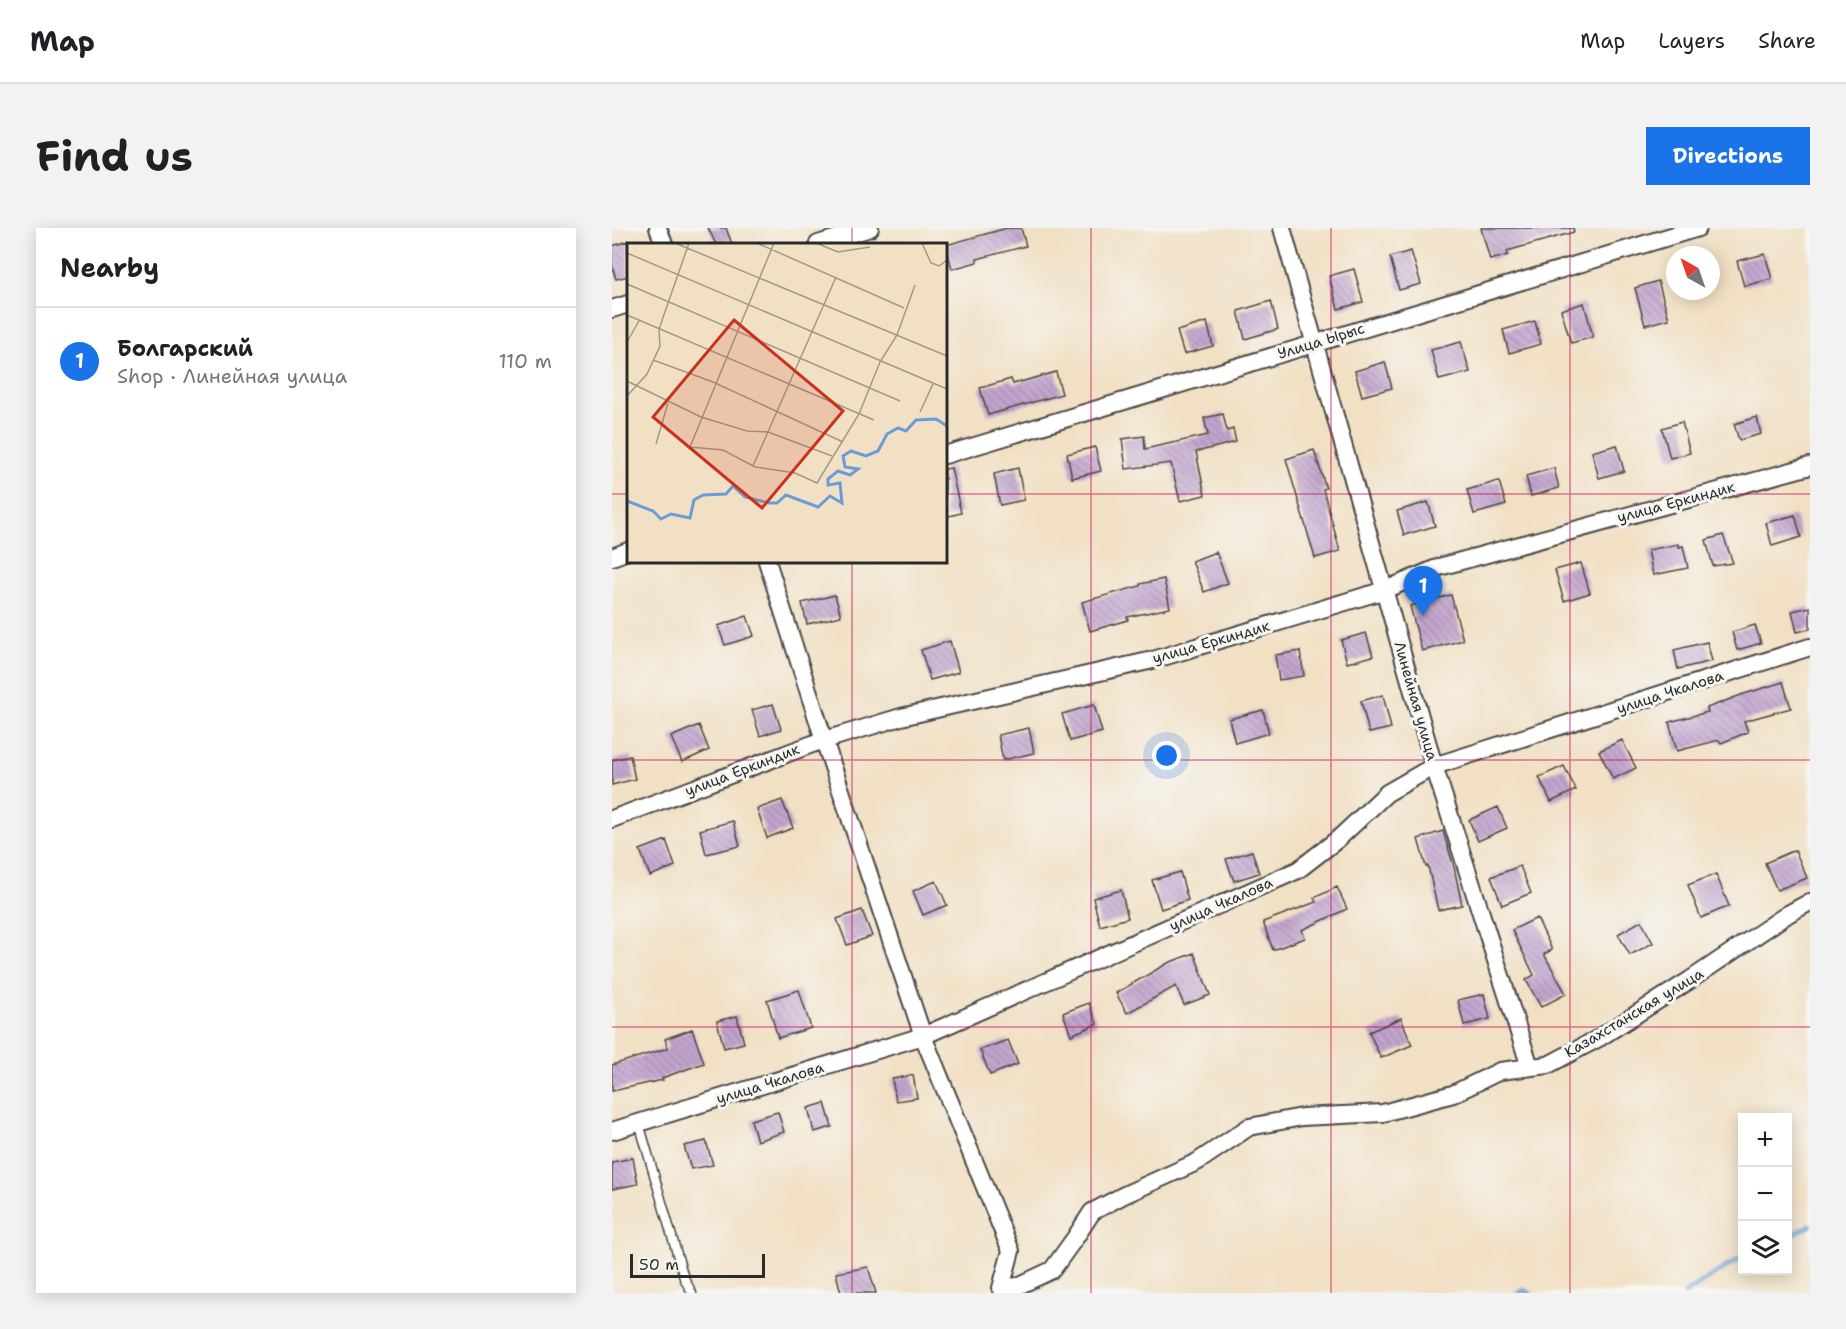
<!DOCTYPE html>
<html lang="en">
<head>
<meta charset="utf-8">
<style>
  body { margin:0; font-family:"Shantell Sans",sans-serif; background:#f2f2f2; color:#202124 }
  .controls { position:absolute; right:18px; bottom:18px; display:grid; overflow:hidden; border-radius:0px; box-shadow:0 3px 15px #0003 }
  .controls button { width:54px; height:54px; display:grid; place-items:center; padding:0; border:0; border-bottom:2px solid #e0e0e0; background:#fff; color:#202124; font:30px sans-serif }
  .compass { position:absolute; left:1054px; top:18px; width:54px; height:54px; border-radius:50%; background:#fff; box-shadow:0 3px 15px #0003; rotate:320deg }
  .scale { position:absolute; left:18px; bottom:15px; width:135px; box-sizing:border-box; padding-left:6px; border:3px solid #2b2b2b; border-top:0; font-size:16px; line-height:21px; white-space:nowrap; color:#2b2b2b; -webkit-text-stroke:4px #f6f6f2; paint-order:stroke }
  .you { position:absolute; left:555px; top:528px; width:21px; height:21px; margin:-15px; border:4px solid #fff; border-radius:50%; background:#1a73e8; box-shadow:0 0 0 9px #1a73e833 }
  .badge { display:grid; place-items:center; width:39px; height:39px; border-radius:50%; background:#1a73e8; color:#fff; font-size:20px; font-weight:700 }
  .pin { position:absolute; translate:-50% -50px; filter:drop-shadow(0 2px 3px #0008) }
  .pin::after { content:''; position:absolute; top:32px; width:21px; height:18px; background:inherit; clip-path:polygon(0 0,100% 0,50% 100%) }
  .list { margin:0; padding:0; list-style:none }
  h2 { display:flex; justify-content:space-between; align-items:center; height:78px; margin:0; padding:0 24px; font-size:26px }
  h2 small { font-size:20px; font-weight:400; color:#757577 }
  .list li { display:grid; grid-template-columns:39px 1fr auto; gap:18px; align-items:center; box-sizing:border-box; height:108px; padding:0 24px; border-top:2px solid #e0e0e0 }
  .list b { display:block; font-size:22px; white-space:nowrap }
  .list p { margin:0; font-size:20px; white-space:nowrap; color:#757577 }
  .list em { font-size:20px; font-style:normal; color:#757577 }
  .icon { flex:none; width:33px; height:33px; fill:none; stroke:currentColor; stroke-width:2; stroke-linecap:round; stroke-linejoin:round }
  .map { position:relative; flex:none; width:1198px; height:1065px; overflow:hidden; border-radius:0px }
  header { display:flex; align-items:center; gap:36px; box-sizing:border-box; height:84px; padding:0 30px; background:#fff; border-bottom:2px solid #e0e0e0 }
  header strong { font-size:28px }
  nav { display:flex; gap:33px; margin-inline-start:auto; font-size:21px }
  .intro { display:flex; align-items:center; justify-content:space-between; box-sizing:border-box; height:144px; padding:0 36px }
  h1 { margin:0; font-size:42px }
  .button { padding:15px 27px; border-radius:0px; background:#1a73e8; color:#fff; font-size:21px; font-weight:700 }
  main { display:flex; gap:36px; padding:0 36px }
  aside { flex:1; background:#fff; border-radius:0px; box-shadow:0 3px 15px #0003 }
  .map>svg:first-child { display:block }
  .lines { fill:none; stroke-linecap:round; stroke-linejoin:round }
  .stream { stroke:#6c9cd5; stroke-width:5 }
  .building { fill:url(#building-back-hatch) }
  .service-casing { stroke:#494642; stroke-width:11 }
  .minor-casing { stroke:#494642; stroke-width:20 }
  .service { stroke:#fff; stroke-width:8 }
  .minor { stroke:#fff; stroke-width:16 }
  .grid { fill:none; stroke:#c2185b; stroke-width:1.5; stroke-opacity:0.55 }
  .labels { text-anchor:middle; stroke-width:6; stroke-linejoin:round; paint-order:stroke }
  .street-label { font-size:15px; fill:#2b2b2b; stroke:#f6f6f2 }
  .inset-river { fill:none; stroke:#6c9cd5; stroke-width:3 }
  .inset-road { fill:none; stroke:#a29887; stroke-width:1.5 }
  .view { fill:#c8321e; fill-opacity:0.15; stroke:#c8321e; stroke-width:3 }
  .inset-edge { fill:none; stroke:#2b2b2b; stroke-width:3 }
</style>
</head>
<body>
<header>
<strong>Map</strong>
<nav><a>Map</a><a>Layers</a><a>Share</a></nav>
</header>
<div class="intro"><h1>Find us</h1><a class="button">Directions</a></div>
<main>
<aside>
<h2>Nearby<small></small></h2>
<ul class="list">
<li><span class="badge">1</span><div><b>Болгарский</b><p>Shop · Линейная улица</p></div><em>110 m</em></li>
</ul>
</aside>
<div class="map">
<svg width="1198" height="1065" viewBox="0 0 1198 1065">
  <defs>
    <pattern id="building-back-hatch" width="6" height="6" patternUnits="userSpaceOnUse" patternTransform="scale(1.5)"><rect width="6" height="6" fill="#c3a5cf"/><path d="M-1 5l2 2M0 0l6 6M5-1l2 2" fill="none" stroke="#9f87a8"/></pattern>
  </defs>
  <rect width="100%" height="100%" fill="#f6f6f2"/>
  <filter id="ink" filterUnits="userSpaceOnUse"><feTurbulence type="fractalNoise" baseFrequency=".0167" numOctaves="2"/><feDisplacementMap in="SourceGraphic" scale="12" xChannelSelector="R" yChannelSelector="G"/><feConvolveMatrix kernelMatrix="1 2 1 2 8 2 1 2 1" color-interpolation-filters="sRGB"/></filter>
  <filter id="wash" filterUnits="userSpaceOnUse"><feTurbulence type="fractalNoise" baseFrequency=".008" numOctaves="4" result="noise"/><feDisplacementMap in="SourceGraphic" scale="24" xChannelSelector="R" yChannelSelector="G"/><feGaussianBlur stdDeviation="1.35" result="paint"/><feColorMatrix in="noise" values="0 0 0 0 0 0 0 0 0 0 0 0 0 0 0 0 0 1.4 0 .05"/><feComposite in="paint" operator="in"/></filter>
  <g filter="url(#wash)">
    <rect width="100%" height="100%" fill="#f1e0c4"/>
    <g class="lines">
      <path class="stream" d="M1176 1008 1198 998
        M907 1065 911 1062 918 1065
        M1073 1065 1130 1029"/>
    </g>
    <g id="blocks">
      <path class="building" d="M96 0H114L120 16H104Z
        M395 0H409L414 18 365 31V34L340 41 334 17Z
        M869 0H961L962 4 895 23 896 27 878 32Z
        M16 13V48L4 51 0 37V18Z
        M799 23 809 56 787 62 778 29Z
        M1153 26 1160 51 1132 58 1125 33Z
        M742 41 751 74 726 81 717 48Z
        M1046 53 1057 91 1033 97 1023 60Z
        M659 73 666 101 633 111 626 83Z
        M972 75 981 109 959 115 949 82Z
        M923 93 929 116 897 125 891 102Z
        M595 94 601 118 572 126 565 103Z
        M849 114 858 144 827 152 819 122Z
        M773 134 780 160 750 168 743 143Z
        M444 144 450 166 376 187 368 160 399 151 401 156Z
        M611 186 615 203 621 201 624 214 584 224 593 267 568 273 559 235 514 241 510 211 532 208 533 221 596 207 592 190Z
        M1145 189 1149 206 1127 212 1122 196Z
        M1070 194 1078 225 1058 230 1050 200Z
        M1005 217 1012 243 987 250 980 224Z
        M483 219 489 243 460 250 455 226Z
        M702 222 714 260 711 261 728 323 703 330 674 231Z
        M339 240 349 285 333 289V241Z
        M406 240 412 272 388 277 382 246Z
        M942 240 947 260 919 268 914 248Z
        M887 253 894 277 862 286 855 262Z
        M816 274 823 298 792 307 785 283Z
        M1183 287 1189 309 1160 318 1154 295Z
        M1111 307 1121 335 1101 338 1094 312Z
        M1066 316 1067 319 1071 318 1076 340 1041 347 1036 322Z
        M604 324 616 355 592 364 580 333Z
        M969 335 978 365 952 373 943 342Z
        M552 351 558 380 515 389 516 392 478 403 470 374 528 358V356Z
        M223 367 229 388 195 396 190 375Z
        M839 367 851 412 810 423 798 378Z
        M1198 379V401L1185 404 1180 383Z
        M135 388 142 408 113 417 106 398Z
        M1143 397 1149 415 1125 422 1120 404Z
        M754 405 761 428 735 435 729 412Z
        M338 413 347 444 318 452 309 422Z
        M1095 414 1100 433 1066 441 1062 422Z
        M688 423 692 448 667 452 663 427Z
        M1171 454 1179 480 1132 493 1136 504 1109 515 1107 512 1065 523 1057 494 1096 484 1095 480 1129 467Z
        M771 467 779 500 757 505 749 473Z
        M161 476 169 501 148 508 140 482Z
        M482 477 490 504 458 513 450 486Z
        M651 482 657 505 623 515 617 491Z
        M87 497 97 522 70 534 59 509Z
        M417 500 422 525 391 532 386 507Z
        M1010 512 1024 540 1001 551 987 523Z
        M18 528 23 551 0 557V532Z
        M952 538 964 562 939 574 927 549Z
        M170 572 181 600 155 610 145 581Z
        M886 579 895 600 866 613 857 592Z
        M121 593 128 618 94 626 88 602Z
        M831 603 842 639 850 677 826 682 816 638 814 639 806 611Z
        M54 612 63 638 38 648 28 622Z
        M1183 622 1195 650 1165 662 1153 635Z
        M640 623 647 645 622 653 614 631Z
        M908 638 919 665 890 677 879 649Z
        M568 644 576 672 549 681 540 652Z
        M1104 646 1117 678 1089 690 1076 657Z
        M324 653 335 677 311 687 301 663Z
        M725 659 735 681 690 702 693 710 661 722 651 694 704 674 702 670Z
        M509 662 516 690 488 698 481 670Z
        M250 682 260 708 235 717 225 691Z
        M925 690 940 722 932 726 954 766 929 779 914 752 922 747 900 702Z
        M1029 693 1041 715 1018 727 1006 706Z
        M582 725 598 767 572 777 564 758 515 785 504 765 556 735Z
        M187 762 199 800 166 810 155 772Z
        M872 766 878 791 852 797 846 772Z
        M477 775 485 796 459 807 451 785Z
        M125 788 132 815 112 820 105 793Z
        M789 790 800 817 769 830 757 804Z
        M80 801 92 835 50 850 51 852 0 863V837L56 820 53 811Z
        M396 812 406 836 378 847 368 822Z
        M301 847 305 870 284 873 280 851Z
        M213 875 220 899 202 904 196 880Z
        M166 884 172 904 145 913 139 892Z
        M94 913 101 937 79 941 72 918Z
        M21 930 26 956 0 961V934Z
        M256 1039 264 1065H229L224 1045Z"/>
    </g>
  </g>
  <g filter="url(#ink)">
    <use href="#blocks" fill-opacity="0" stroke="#494642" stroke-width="1.5"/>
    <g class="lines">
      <g class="service-casing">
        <path id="service" d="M27 895 72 1050 80 1065"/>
      </g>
      <g class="minor-casing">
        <path id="minor" d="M46 0 52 16
          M670 0 822 538 918 839
          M206 16 258 0
          M0 81 16 76
          M333 227 1086 0
          M0 329 16 323
          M155 333 212 512 311 808 399 1023 389 1060 406 1058 440 1042 463 1010 480 984 512 967 585 934 637 899 690 889 771 885 841 866 888 843 936 837 987 810 1078 752 1176 686 1198 674
          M0 591 203 515 289 489 541 432 773 362 827 339 1198 238
          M0 903 311 808 686 642 726 611 775 565 822 538 1198 419"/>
      </g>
      <use href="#service" class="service"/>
      <use href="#minor" class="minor"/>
    </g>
  </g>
  <path class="grid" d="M240 0V16M479 0V1065M719 0V1065M958 0V1065M0 266H16M333 266H1198M240 333V1065M0 532H1198M0 799H1198"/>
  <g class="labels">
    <g class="street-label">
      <text transform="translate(709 113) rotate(-17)" y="5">Улица Ырыс</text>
      <text transform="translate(1064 274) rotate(-15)" y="5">улица Еркиндик</text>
      <text transform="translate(599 414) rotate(-16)" y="5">улица Еркиндик</text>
      <text transform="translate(1058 464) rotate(-18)" y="5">улица Чкалова</text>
      <text transform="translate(804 473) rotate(74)" y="5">Линейная улица</text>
      <text transform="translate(130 542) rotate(-21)" y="5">улица Еркиндик</text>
      <text transform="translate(609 676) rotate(-24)" y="5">улица Чкалова</text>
      <text transform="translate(1022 785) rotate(-31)" y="5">Казахстанская улица</text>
      <text transform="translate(158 855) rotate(-17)" y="5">улица Чкалова</text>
    </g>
  </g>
  <g transform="translate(15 15)">
    <rect width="320" height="320" fill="#f1e0c4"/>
    <path class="inset-river" d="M0 258 26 268 34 276 44 271 63 275 67 257 76 252 99 251 106 243 118 254 142 260H150L159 252 191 264 203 253 215 260 213 240 201 242V236L211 228 223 232 231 226 218 224 216 213 224 208 239 213 251 208 260 191 271 185 279 188 289 177 309 176 320 183"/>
    <path class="inset-road" d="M48 0 320 113M130 0 277 65M147 0 63 204 96 207 128 224 168 230 190 240 232 171 253 119 270 92 288 42M189 0 211 9 243 4M295 0 304 20 312 23 320 17M0 10 320 146M0 41 273 158M0 72 247 177M0 99 12 78M26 117 86 139 216 199M0 138 74 174 120 188 141 189 205 213M0 153 20 131 33 103 32 86 62 0M293 169 306 141M29 201 41 160M126 223 209 34"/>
    <path class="view" d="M107 77 216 168 135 265 26 174Z"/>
    <rect width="320" height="320" class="inset-edge"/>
  </g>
</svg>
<div class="controls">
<button>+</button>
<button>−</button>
<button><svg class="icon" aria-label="layers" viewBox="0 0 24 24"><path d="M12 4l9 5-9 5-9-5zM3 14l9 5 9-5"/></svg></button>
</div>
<svg class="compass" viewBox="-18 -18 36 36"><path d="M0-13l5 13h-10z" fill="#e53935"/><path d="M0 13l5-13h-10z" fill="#757577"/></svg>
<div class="scale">50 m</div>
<div class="you"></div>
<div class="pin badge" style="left:811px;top:388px">1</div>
</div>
</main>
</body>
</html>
